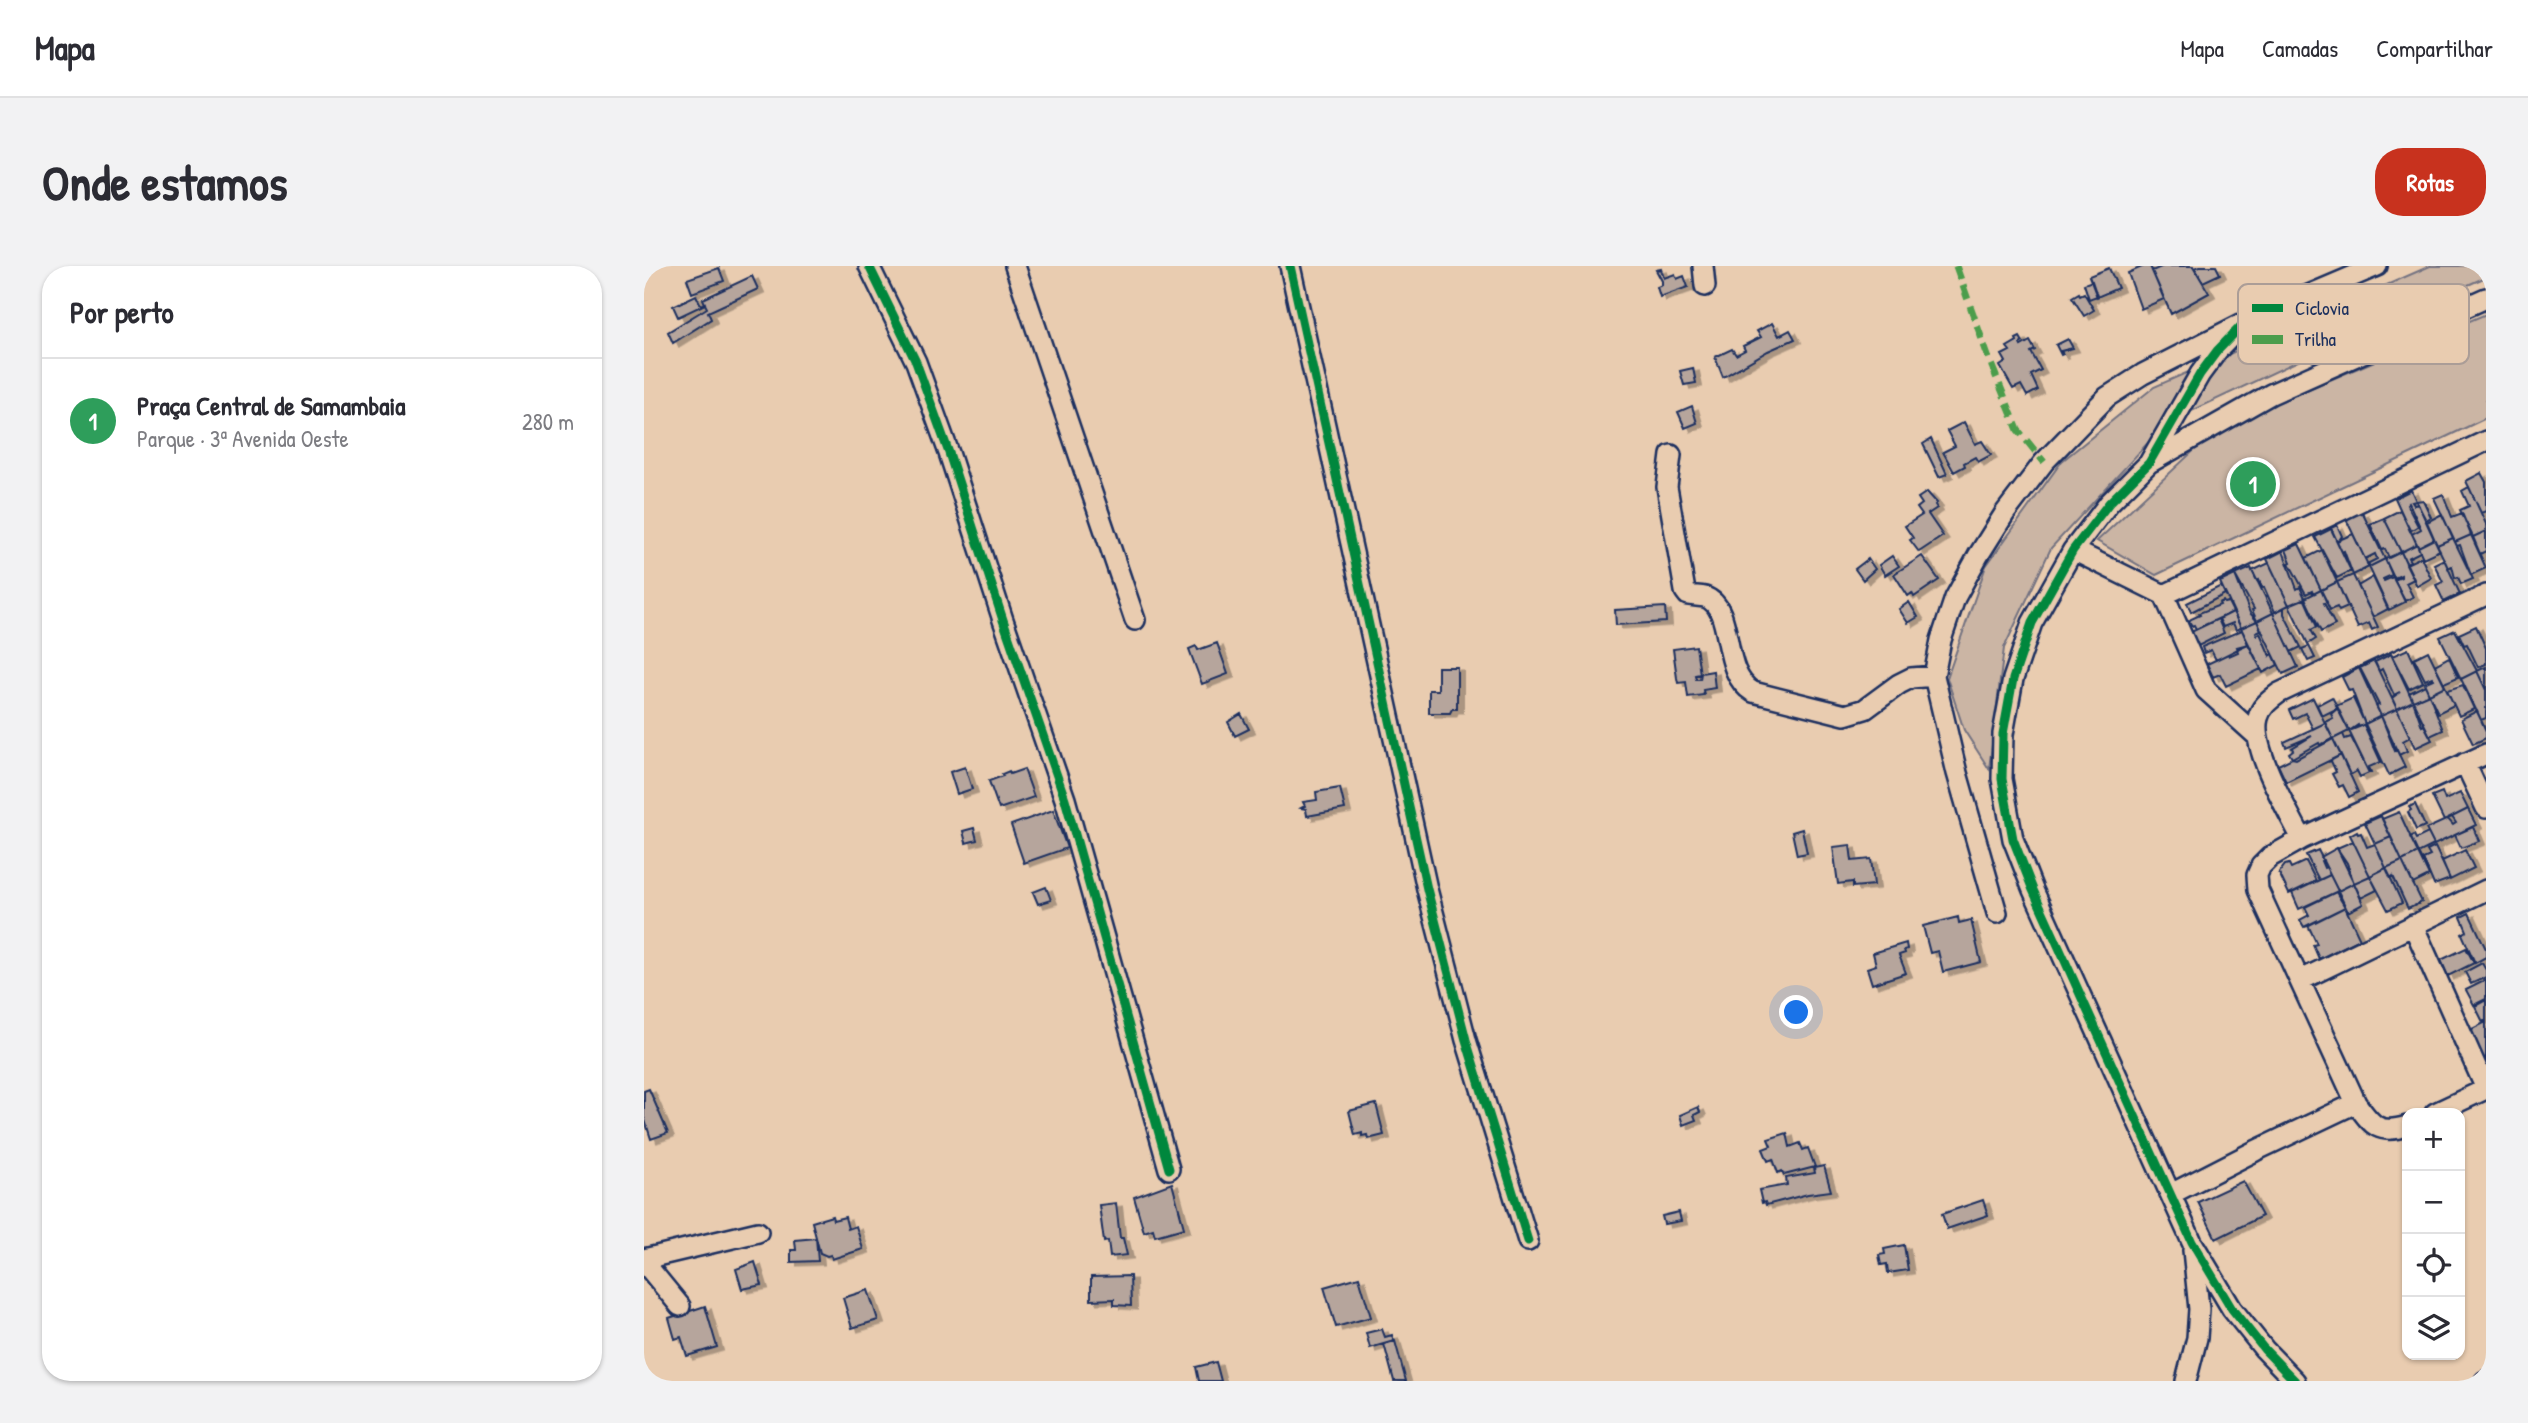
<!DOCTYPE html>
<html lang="pt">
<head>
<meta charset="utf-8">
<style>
  body { margin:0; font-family:"Patrick Hand",sans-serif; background:#f2f2f3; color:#2b2b33 }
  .controls { position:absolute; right:21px; bottom:21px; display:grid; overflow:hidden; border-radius:14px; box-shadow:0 2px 5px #0004 }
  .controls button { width:63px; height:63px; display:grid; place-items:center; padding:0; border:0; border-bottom:2px solid #e1e1e2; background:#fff; color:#2b2b33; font:35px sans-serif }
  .you { position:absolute; left:1153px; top:747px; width:24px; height:24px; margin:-18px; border:5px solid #fff; border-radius:50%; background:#1a73e8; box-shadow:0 0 0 10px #1a73e833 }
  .badge { display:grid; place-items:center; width:46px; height:46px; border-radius:50%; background:#c8321e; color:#fff; font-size:23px; font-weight:700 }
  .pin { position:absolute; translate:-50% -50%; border:4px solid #fff; box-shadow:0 2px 7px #0006 }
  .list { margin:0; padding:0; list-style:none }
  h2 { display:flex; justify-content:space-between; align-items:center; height:91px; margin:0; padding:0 28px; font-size:30px }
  h2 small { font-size:23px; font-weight:400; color:#7c7c81 }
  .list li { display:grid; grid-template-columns:46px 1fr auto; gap:21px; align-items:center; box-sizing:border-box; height:126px; padding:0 28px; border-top:2px solid #e1e1e2 }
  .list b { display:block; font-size:26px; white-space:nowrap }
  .list p { margin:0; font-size:23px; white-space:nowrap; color:#7c7c81 }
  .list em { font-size:23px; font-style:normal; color:#7c7c81 }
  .icon { flex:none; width:38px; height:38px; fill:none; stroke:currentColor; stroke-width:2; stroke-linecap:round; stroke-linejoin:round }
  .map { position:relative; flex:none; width:1842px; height:1115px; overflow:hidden; border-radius:28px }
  header { display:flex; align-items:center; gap:42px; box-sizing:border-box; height:98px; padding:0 35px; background:#fff; border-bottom:2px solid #e1e1e2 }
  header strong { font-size:33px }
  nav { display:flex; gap:38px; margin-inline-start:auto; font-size:24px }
  .intro { display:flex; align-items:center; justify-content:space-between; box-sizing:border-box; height:168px; padding:0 42px }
  h1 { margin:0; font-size:49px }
  .button { padding:18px 32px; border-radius:28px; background:#c8321e; color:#fff; font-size:24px; font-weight:700 }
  main { display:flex; gap:42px; padding:0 42px }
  aside { flex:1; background:#fff; border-radius:28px; box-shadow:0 2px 5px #0004 }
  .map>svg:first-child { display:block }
  .green { fill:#cbb5a4; stroke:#737281; stroke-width:2 }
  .building { fill:#b6a59c; stroke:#1b2f5e; stroke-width:2; filter:url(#shadow) }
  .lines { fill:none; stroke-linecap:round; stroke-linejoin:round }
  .minor-casing { stroke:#1b2f5e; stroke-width:24 }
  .minor { stroke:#e9ccb0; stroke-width:19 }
  .quiet { stroke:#4c9d4c; stroke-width:7; stroke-dasharray:14 7; stroke-linecap:butt }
  .cycleway-casing { stroke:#e9ccb0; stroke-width:13 }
  .cycleway { stroke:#00873e; stroke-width:9 }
  .key { fill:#e9ccb0; stroke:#ab9d97; stroke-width:2 }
  .key-label { font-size:19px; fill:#1b2f5e }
</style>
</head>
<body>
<header>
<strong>Mapa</strong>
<nav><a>Mapa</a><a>Camadas</a><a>Compartilhar</a></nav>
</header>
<div class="intro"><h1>Onde estamos</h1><a class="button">Rotas</a></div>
<main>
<aside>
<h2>Por perto<small></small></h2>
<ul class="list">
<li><span class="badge" style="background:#2e9e5b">1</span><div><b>Praça Central de Samambaia</b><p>Parque · 3ª Avenida Oeste</p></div><em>280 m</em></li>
</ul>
</aside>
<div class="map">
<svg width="1842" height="1115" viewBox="0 0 1842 1115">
  <defs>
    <filter id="shadow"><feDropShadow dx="6" dy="3.5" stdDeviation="0" flood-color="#0004"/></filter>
  </defs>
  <rect width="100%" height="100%" fill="#e9ccb0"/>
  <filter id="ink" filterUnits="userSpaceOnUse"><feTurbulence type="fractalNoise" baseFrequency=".0143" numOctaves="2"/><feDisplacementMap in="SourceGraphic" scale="14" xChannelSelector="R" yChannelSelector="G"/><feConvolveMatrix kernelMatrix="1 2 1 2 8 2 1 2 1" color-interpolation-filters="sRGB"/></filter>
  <g filter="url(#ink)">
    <path class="green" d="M1786 0H1842V11L1688 79 1522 157 1407 282 1360 382 1345 503 1320 464 1303 412 1342 300 1418 195 1510 121Z
      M1842 48V152L1512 309 1453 275 1575 161Z"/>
    <path class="building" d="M1500 0H1506L1520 33 1497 43 1484 7Z
      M1519 0H1549L1565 27 1527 48 1508 5Z
      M1556 0H1572L1576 8 1559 16 1551 2Z
      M75 2 80 15 48 27 43 13Z
      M1465 2 1474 22 1453 31 1445 10Z
      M1017 3 1020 12 1031 8 1033 13 1040 10 1044 21 1016 31 1013 21 1018 19V15L1012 4Z
      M108 10 114 23 64 46 67 53 29 77 24 66 63 42 61 38 34 51 29 40 52 29 57 39 61 37 59 33Z
      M1448 15 1453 30 1445 33 1440 18Z
      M1435 27 1436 29 1440 27 1450 44 1440 50 1428 31Z
      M1128 57 1135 70 1146 64 1151 73 1124 85 1079 111 1071 91 1088 83 1092 89 1101 84 1099 80 1117 71 1113 65Z
      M1376 71 1379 76 1376 78 1377 80 1386 75 1391 84 1387 86 1397 104 1387 109 1394 124 1383 130 1377 119 1369 123 1356 100 1362 96 1358 89 1366 85 1363 81 1373 75 1372 73Z
      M1424 73 1429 82 1417 85 1419 88 1417 89 1412 79Z
      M1049 102 1052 117 1040 119 1036 105Z
      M1048 140 1053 157 1041 162 1034 146Z
      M1320 156 1331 178 1338 175 1347 189 1334 196 1331 191 1320 197 1321 200 1310 206 1299 186 1311 180 1303 165Z
      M1287 173 1303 208 1295 211 1279 178Z
      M1837 207 1842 216V245L1837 247 1822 215Z
      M1825 221 1842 258V265L1829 271 1816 244 1825 240 1818 225Z
      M1767 224 1772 235 1768 236 1770 239 1774 238 1790 273 1774 281 1768 268 1777 263 1765 237 1763 239 1774 260 1766 265 1751 232Z
      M1283 226 1293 237 1291 239 1293 242 1284 248 1299 270 1275 286 1266 274 1269 272 1261 260 1278 249 1273 242 1278 238 1274 232Z
      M1799 228 1808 251 1818 247 1827 269 1811 276 1790 232Z
      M1779 234 1787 251 1782 254 1772 235Z
      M1756 244 1773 278 1757 286 1740 252Z
      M1718 246 1741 293 1725 301 1723 298 1733 293 1731 288 1721 293 1702 253Z
      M1798 248 1809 272 1793 279 1783 256Z
      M1740 252 1757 286 1745 292 1741 283 1738 284 1726 258Z
      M1693 259 1698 270 1695 274 1709 268 1725 301 1709 309 1700 285 1698 286 1687 262Z
      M1687 263 1707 305 1693 312 1671 271Z
      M1842 265V285L1836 288 1829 271Z
      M1827 269 1842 302 1827 309 1816 279 1813 280 1811 276Z
      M1809 272 1829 313 1817 318 1814 311 1811 312 1808 300 1804 302 1793 279Z
      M1790 273 1796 284 1779 292 1774 281Z
      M1655 278 1677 324 1669 328 1668 325 1662 328 1645 297 1647 296 1642 284Z
      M1773 278 1776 286 1764 292 1766 295 1762 297 1757 286Z
      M1678 284 1693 316 1677 324 1662 292Z
      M1639 285 1653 323 1656 321 1661 332 1645 339 1623 293Z
      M1757 286 1770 313 1762 317 1769 331 1761 335 1750 314 1757 311V309L1750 312 1741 293Z
      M1248 290 1255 300 1241 309 1235 299Z
      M1278 290 1295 314 1270 331 1268 327 1264 330 1250 308Z
      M1777 291 1787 312 1773 320 1762 298Z
      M1224 293 1231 303 1219 314 1211 303Z
      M1741 293 1748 309 1739 313 1740 315 1749 311 1761 336 1745 344 1725 301Z
      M1800 293 1816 328 1800 336 1792 319 1799 316 1790 298Z
      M1625 297 1645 339 1631 346 1620 321 1618 322 1615 314 1613 315 1608 305Z
      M1607 302 1629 347 1613 355 1608 344 1610 343 1591 309Z
      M1591 309 1606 347 1613 355 1597 362 1576 316Z
      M1709 309 1734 361 1728 364 1725 357 1714 362 1693 316Z
      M1729 311 1744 343 1729 351 1714 320Z
      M1693 316 1704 341 1695 345 1693 341 1686 344 1677 324Z
      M1577 320 1581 328 1547 346 1543 337Z
      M1677 324 1683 336 1680 337 1691 359 1677 366 1661 332Z
      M1657 334H1661L1673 361 1667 364 1672 373 1664 378 1645 339Z
      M1579 335 1580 337 1584 336 1589 346 1552 363 1550 359 1548 360 1545 355 1547 353 1556 349 1555 347 1576 339 1575 337Z
      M1265 336 1274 351 1264 357 1255 343Z
      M1021 341 1022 356 972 359 971 344Z
      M1640 342V348L1657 381 1647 386 1629 347Z
      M1589 346 1597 362 1592 364 1589 357 1579 361 1575 353Z
      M1629 347 1654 401 1639 408 1613 355Z
      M1574 353 1580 367 1554 380 1547 366Z
      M1613 355 1617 364 1612 366 1613 369 1616 367 1626 390 1629 388 1634 399 1619 407 1597 362Z
      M1832 360 1842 382V398L1834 401 1823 378 1820 379 1815 368Z
      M1598 364 1604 378 1593 381 1594 383 1572 394 1567 384 1560 387 1558 381Z
      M1811 364 1833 405 1817 413 1796 371Z
      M573 377 584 408 558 418 545 383 552 380 554 384Z
      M1604 378 1617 403 1582 420 1576 408 1569 411 1563 398 1584 388 1585 390 1594 386 1593 383Z
      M1052 380 1056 408 1051 409 1052 413H1056L1057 407 1069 405 1071 422 1059 424 1060 429 1044 431 1042 416 1034 417 1033 412 1029 383Z
      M1665 380 1671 392 1664 395 1658 383Z
      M1764 383 1779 416 1765 423 1748 390Z
      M1784 385 1801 420 1785 428 1780 417 1789 413 1788 411 1781 414 1770 392Z
      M1747 388 1769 435 1753 443 1748 432 1756 426 1750 429 1738 403 1735 405 1731 396Z
      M1805 391 1814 411 1800 417 1791 399Z
      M1730 395 1753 443 1737 450 1732 440 1735 439 1716 402Z
      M794 401H813V443H808L806 447H785V424H794Z
      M1842 401V424L1833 405Z
      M1715 402 1737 450 1721 458 1708 424 1705 425 1698 411Z
      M1833 405 1842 424V452L1837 454 1817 413Z
      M1781 419 1785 428 1769 435 1765 427Z
      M1819 419 1830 443 1815 450 1803 424Z
      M1801 420 1810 439 1794 447 1785 428Z
      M1785 428 1799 464 1786 470 1769 435Z
      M1688 431 1694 442 1678 450 1673 439Z
      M1669 432 1681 457 1669 463 1661 447 1649 453 1645 444Z
      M1709 432 1721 458 1715 461 1714 459 1705 465 1692 440Z
      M1769 435 1778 460 1780 459 1788 474 1771 482 1753 443Z
      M1694 442 1705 465 1689 473 1681 456 1689 452 1687 448Z
      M1753 443 1766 471 1759 475 1763 485 1755 489 1737 450Z
      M1833 445 1842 465V472L1829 478 1817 453Z
      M597 448 605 463 591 470 584 456Z
      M1737 450 1751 485 1753 484 1761 501 1745 509 1721 458Z
      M1681 457 1689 473 1676 479 1675 477 1648 492 1645 487 1649 484 1648 482 1668 470 1642 481 1640 476Z
      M1720 459 1737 496 1725 501 1727 506H1725L1705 465Z
      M1699 468 1701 473 1707 471 1725 507 1716 511 1713 505 1706 509 1689 473Z
      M1689 473 1697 489 1642 516 1634 499 1648 492 1652 493Z
      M1697 489 1714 526 1705 531 1699 519 1695 521 1688 508 1692 506 1687 495 1684 496Z
      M321 501 328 523 313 528 306 506Z
      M380 503 390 531 355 543 345 515 359 510 358 508 365 505 366 508Z
      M696 522 701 543 663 550 662 543 657 542 661 540 659 536 673 534 672 526Z
      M1798 526 1801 534 1816 527 1824 543 1800 555 1788 530Z
      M1771 538 1781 560 1772 564 1764 546 1767 544 1765 541Z
      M1824 543 1832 559 1790 579 1782 563 1804 553 1809 559 1812 557 1808 551Z
      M409 544 423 582 380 597 367 559Z
      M1755 546 1774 587 1758 595 1738 553Z
      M1737 550 1747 571 1731 578 1721 557Z
      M1829 561 1835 575 1817 582 1811 569Z
      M330 562 333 574 322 577 319 565Z
      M1158 563 1163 587 1153 589 1148 566Z
      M1713 565 1714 568 1717 567 1723 581 1731 578 1742 602 1726 610 1706 569Z
      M1784 567 1790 579 1774 587 1766 571 1770 569 1772 573Z
      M1747 571 1758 595 1742 602 1731 578Z
      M1709 575 1726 610 1710 617 1703 597 1693 582Z
      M1206 579 1208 595 1227 593 1230 619 1209 621V616L1194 618 1189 581Z
      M1791 581 1806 613 1790 619 1779 593 1786 590 1783 585Z
      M1693 582 1710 617 1694 625 1677 591Z
      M1674 584 1679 594 1677 595 1680 602 1682 601 1686 609 1675 614 1662 589Z
      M1821 584 1830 602 1806 614 1798 595Z
      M1774 587 1785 610 1769 618 1758 595Z
      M1662 595 1672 615 1645 628 1635 607 1641 599 1645 598 1647 602Z
      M1758 595 1778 636 1764 643 1749 610 1747 612 1742 602Z
      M1742 602 1758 637 1744 644 1726 610Z
      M1686 609 1694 625 1655 643 1648 627Z
      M1726 610 1733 624 1717 632 1710 617Z
      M1710 617 1719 638 1704 646 1694 625Z
      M402 621 407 634 394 638 389 626Z
      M1692 626 1701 641 1660 661 1656 654 1665 649 1661 641Z
      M1701 641 1716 673 1675 693 1669 679 1673 678 1664 659 1661 661Z
      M1825 647 1842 683V691L1831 697 1818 668 1823 665 1817 651Z
      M1314 651 1315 657 1327 654 1337 696 1299 706 1294 685 1286 687 1279 660Z
      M1262 677 1263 683 1260 684 1261 687 1255 689 1262 707 1228 718 1223 702 1232 699 1229 687Z
      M1822 682 1830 697 1804 710 1797 694Z
      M1838 697 1842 704V711L1827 718 1821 706Z
      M1842 714V733L1830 739 1822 724Z
      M1842 734V754L1839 756 1831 740Z
      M1842 756V803L1822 766Z
      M5 823 24 867 7 873 0 851V825Z
      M732 838 740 869 724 873 723 869 718 870V867L711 869 705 845Z
      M1054 841 1056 846 1050 849 1052 854 1039 859 1036 849Z
      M1143 867 1146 881 1156 877 1159 884 1164 882 1171 901 1140 909 1138 905 1134 907 1129 893 1124 895 1119 883 1127 880 1124 873Z
      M1180 900 1187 925 1164 928 1122 939 1121 936 1118 937 1115 924 1143 919 1142 912 1171 907 1170 902Z
      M1599 915 1618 950 1572 973 1554 936Z
      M528 917 540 962 511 970 509 963 500 966 490 931Z
      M1339 934 1344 949 1303 963 1298 948Z
      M472 937 476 972H479L483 989 466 991 464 975 460 976 455 939Z
      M1035 946 1037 955 1020 958 1018 950Z
      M188 950 189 954 201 951 204 963 212 960 219 983 188 993 187 989 183 990 176 987 168 956Z
      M172 972 174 995 147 996V984H152L151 974Z
      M1260 979 1264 1004 1244 1007 1243 998 1237 999 1235 989 1241 988 1240 983Z
      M111 996 118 1019 98 1023 92 1003Z
      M486 1010 487 1040 470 1039V1033L447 1034V1011Z
      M715 1011 727 1051 692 1061 680 1021Z
      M224 1024 234 1054 208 1062 199 1032Z
      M61 1040 73 1081 43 1090 37 1071 31 1073 25 1052Z
      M738 1063 741 1071 748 1069 750 1075 726 1082 722 1067Z
      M751 1075 762 1115H750L740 1078Z
      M572 1096 577 1115H555L552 1101Z"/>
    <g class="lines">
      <g class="minor-casing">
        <path id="minor" d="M225 0 272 96 305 187 359 354 421 533 525 903
          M371 0 491 354
          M646 0 783 623 822 774 884 975
          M1059 0 1061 20
          M1601 56 1573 85 1556 108 1505 197 1465 237 1429 284 1388 357 1369 413 1359 468 1358 513 1369 573 1389 624 1548 976 1588 1043 1620 1083 1651 1115
          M1027 189 1023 221 1041 325 1044 329C1050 330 1056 330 1061 331 1092 342 1075 406 1109 426L1201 449 1221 443 1255 418 1267 412 1290 410
          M1505 197 1627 128 1842 32
          M1429 284 1520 329 1842 175
          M1520 329 1562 424 1613 470
          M1821 497 1842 542
          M1658 573C1644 545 1606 481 1614 452 1617 440 1626 434 1635 427L1842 329
          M1353 647 1313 507 1290 410 1297 374 1311 332 1334 290 1361 247 1400 196 1463 131 1499 108 1601 56 1733 0
          M1769 659 1842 823
          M1657 714 1842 624
          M1791 847 1842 823
          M1763 860C1734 869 1728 859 1712 837L1614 624 1613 609 1617 600 1626 591 1658 573 1842 488
          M1527 928 1611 885 1712 837
          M0 993 114 966
          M0 996 36 1040
          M1542 1115 1553 1072 1555 1043 1549 984
          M1841 1115H1842"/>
      </g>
      <use href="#minor" class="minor"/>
      <path class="quiet" d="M1312 0 1345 93 1374 164 1400 196"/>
      <g class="cycleway-casing">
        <path id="cycleway" d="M225 0 272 96 305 187 359 354 421 533 525 903
          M646 0 783 623 822 774 884 975
          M1601 56 1573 85 1556 108 1505 197 1465 237 1429 284 1388 357 1369 413 1359 468 1358 513 1369 573 1389 624 1548 976 1588 1043 1620 1083 1651 1115"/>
      </g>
      <use href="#cycleway" class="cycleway"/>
    </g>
  </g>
  <rect x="1594" y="18" width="231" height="80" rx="10" class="key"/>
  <rect x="1608" y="38" width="31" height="8" fill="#00873e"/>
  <rect x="1608" y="69" width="31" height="9" fill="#4c9d4c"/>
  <g class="key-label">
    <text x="1651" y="49">Ciclovia</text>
    <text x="1651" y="80">Trilha</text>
  </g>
</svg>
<div class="controls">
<button>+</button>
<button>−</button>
<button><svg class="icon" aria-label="locate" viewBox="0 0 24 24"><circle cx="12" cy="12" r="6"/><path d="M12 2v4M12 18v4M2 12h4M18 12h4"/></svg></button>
<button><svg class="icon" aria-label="layers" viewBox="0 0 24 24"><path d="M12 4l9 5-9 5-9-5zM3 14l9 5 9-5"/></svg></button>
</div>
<div class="you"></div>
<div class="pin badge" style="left:1609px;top:218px;background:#2e9e5b">1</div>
</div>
</main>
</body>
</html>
